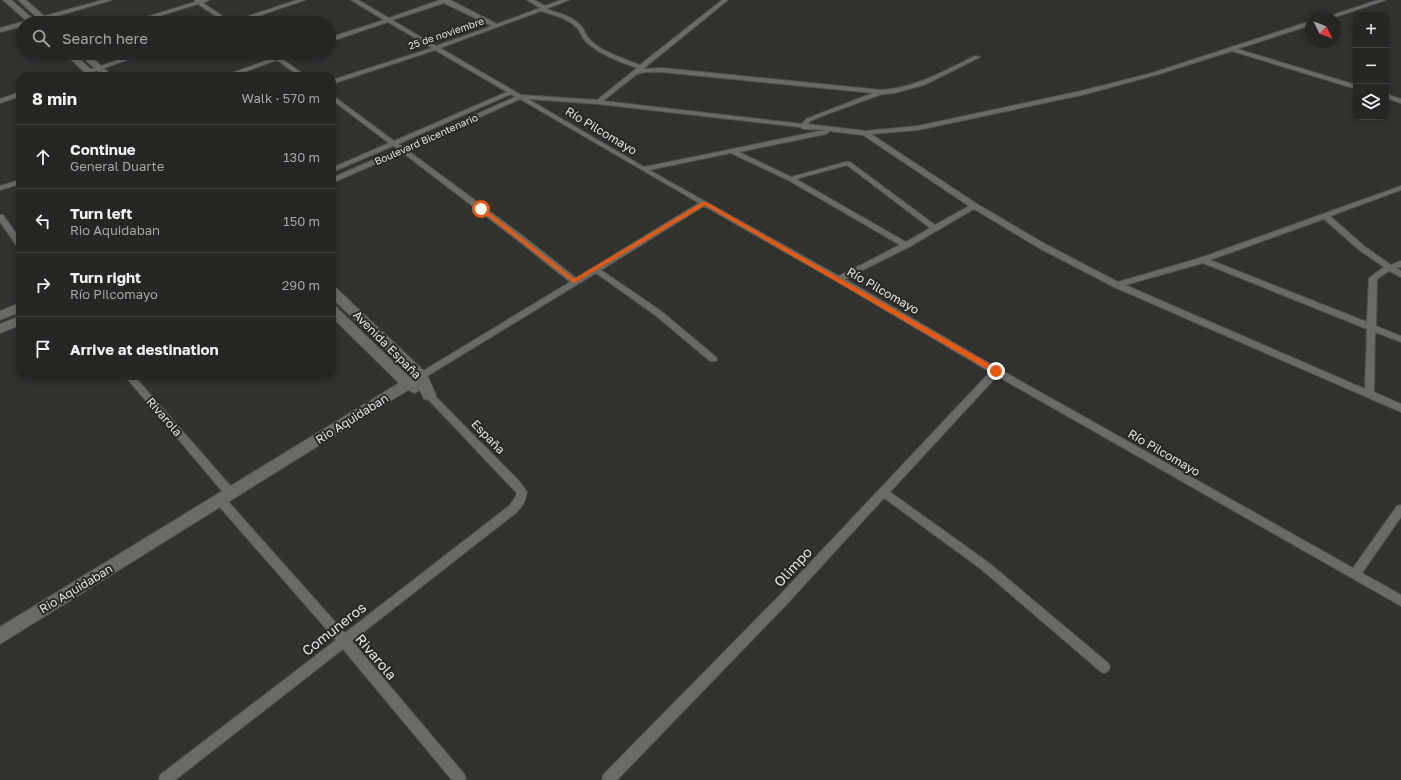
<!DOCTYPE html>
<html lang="en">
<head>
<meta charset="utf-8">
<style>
  body { margin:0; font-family:"Golos Text",sans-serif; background:#2e2e2b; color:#f1f3f6 }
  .controls { position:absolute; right:12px; top:12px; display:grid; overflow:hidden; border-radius:8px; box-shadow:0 2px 6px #0003 }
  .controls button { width:36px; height:36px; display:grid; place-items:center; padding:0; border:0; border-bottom:1px solid #424341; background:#262623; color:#f1f3f6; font:20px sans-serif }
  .compass { position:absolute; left:1305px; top:12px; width:36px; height:36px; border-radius:50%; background:#262623; box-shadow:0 2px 6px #0003; rotate:132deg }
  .stop { position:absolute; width:12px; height:12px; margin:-9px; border:3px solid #ea580c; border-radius:50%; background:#fff }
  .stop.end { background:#ea580c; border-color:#fff; box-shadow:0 1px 4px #0008 }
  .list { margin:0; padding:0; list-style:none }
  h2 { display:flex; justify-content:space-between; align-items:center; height:52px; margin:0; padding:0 16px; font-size:17px }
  h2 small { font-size:13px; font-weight:400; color:#a4a5a6 }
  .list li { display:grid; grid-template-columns:26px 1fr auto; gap:12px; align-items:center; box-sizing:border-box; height:64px; padding:0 16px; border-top:1px solid #424341 }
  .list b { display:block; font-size:15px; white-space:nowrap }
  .list p { margin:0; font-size:13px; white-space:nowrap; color:#a4a5a6 }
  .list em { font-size:13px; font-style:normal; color:#a4a5a6 }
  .icon { flex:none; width:22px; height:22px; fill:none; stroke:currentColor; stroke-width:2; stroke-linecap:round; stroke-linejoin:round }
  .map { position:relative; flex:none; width:1401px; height:780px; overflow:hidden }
  .search { position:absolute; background:#262623; box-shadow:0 2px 6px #0003; left:16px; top:16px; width:320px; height:44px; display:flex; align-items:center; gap:10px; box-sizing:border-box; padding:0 14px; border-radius:22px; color:#a4a5a6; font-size:15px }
  .panel { position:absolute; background:#262623; box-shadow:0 2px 6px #0003; left:16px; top:72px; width:320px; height:308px; border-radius:12px }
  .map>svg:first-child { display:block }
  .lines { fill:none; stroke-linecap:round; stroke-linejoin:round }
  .street-casing { stroke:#4f4f4c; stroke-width:2 }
  .secondary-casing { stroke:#4f4f4c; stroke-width:2 }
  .street { fill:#6a6b66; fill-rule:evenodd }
  .secondary { fill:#6a6b66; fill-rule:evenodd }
  .route { fill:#ea580c }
  .labels { text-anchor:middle; stroke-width:4; stroke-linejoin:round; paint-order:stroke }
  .far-street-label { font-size:10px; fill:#e4e4e1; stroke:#282925 }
  .street-label { font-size:12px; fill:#e4e4e1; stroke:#282925 }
  .near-street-label { font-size:14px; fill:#e4e4e1; stroke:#282925 }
</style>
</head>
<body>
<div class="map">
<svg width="1401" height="780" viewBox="0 0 1401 780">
  <rect width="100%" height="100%" fill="#32332f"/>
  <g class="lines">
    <g class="street-casing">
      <path id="street" d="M103 0H112L33 23H23V26L0 32V28Z
        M195 0H209L203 3 231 22 297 0H305L238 23H226L198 4 136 23H127L195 2Z
        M351 0H358L389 18 440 0H450L497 24 540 8 527 0H534L545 6 561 0H569L546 9C558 13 573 16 582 27 585 31 586 36 590 40 602 52 624 59 640 65L722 0H728L643 69 662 68 881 90C916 88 944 71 975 56L980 57 924 85 895 93 882 94 822 116 810 121 808 124 865 131 918 126 1081 91 1152 73 1311 21V25L1237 49 1356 85V89L1232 51 1156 75 1082 95 918 130 871 134 977 204 1045 244 1118 282 1200 258 1401 186V190L1330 216 1364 246 1391 265 1401 261V267L1396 268 1401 271V277L1389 271 1377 279 1376 326 1401 336V342L1375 332 1374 392 1401 404V412L1114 287 1039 248 974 209 909 247 845 279 999 369 1353 568 1397 506 1401 505V517L1362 573 1401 595V606L997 376 890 492 989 563 1108 663 1110 667 1108 671 1104 673 1100 671 981 569 884 498 785 606 617 780H602L603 775 777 598 990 372 836 281 704 206 601 270 661 311 716 357 717 359 716 361H710L655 315 596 273 424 378H418L417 376 418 374 570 282 517 240 402 152 332 183V178L398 149 393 146 332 172V168L389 143 332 100V95L394 141 507 92 435 50 332 84V80L432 48 388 22 329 42V38L384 20ZM444 3 492 26 436 46 392 20ZM541 11C553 15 568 18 577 28 581 32 582 39 587 43 601 55 620 62 637 68L597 100 521 95 440 48ZM646 72H662L873 93 806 119 802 124 603 101 637 74ZM511 94 515 97 403 147 398 144ZM520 99 699 203 576 278 523 236 407 150ZM528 99 598 104 800 127 803 129 825 130 644 167ZM828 131 863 135 969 206 935 225 850 162H846L791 177 739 152 826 134 829 132ZM731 153 788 180 900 245 839 276 649 170ZM847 165 930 228 906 242 796 179ZM1324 219 1358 249 1384 267 1369 278 1367 322 1210 260ZM1203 263 1367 329 1365 389 1125 285Z
        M1378 0H1386L1332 18H1324Z
        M138 53H147L81 76H72Z
        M287 53H295L282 59 306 76H299L277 60 233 76H224Z
        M20 92V96L0 103V99Z
        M1386 94 1401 99V103L1386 98Z
        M20 180V184L0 190V186Z
        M0 215H3L20 239V246H17L0 222Z
        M125 376H134L235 491 236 494 235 497 231 498 227 497Z
        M429 392 432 393 519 481 527 492 524 503 517 512 352 641 465 775 466 780H452L343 649 175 780H159L160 775 336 640 217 504 216 501 217 498 221 497 225 498 345 633 509 506 515 498 517 493 511 487 426 397 424 395 426 393Z"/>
    </g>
    <g class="secondary-casing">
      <path id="secondary" d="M3 0H11L38 23H29Z
        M18 0H26L52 23H43Z
        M64 53H73L98 76H89Z
        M78 53H87L112 76H103Z
        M332 287 336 288 426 373 436 395 434 399 429 400 424 399 420 390 415 393 408 390 0 644V627L399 383 332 317V306L336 307 409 377 412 375 332 298Z
        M20 303V312L0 320V311Z
        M20 316V325L0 333V324Z"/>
    </g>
    <use href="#street" class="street"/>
    <use href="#secondary" class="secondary"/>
  </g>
  <path class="route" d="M703 202H706L998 369V373H994L705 205 574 283 479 209 483 208 574 279Z"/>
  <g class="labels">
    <g class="far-street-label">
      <text transform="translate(446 33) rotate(-19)" y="4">25 de noviembre</text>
      <text transform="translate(426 139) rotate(-24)" y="4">Boulevard Bicentenario</text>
    </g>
    <g class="street-label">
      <text transform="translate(601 131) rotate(31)" y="4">Río Pilcomayo</text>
      <text transform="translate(883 291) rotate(30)" y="4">Río Pilcomayo</text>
      <text transform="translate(387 345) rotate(45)" y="4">Avenida España</text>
      <text transform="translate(164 417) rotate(49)" y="4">Rivarola</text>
      <text transform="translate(352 419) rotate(-32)" y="4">Rio Aquidaban</text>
      <text transform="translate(488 437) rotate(46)" y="4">España</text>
      <text transform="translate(1164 453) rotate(30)" y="4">Río Pilcomayo</text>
      <text transform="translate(76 589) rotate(-31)" y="4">Rio Aquidaban</text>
    </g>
    <g class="near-street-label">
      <text transform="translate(793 567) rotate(-47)" y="5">Olimpo</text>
      <text transform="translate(334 629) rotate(-38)" y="5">Comuneros</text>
      <text transform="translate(376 657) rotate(50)" y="5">Rivarola</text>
    </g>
  </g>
</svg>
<div class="controls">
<button>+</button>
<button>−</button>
<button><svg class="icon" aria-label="layers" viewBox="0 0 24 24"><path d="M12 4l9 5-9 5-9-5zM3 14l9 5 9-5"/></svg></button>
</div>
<svg class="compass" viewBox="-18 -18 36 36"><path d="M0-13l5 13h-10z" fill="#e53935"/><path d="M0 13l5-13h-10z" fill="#a4a5a6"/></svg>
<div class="stop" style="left:481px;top:209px"></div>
<div class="stop end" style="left:996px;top:371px"></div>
<div class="search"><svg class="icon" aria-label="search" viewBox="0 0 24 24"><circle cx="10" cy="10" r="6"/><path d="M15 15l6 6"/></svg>Search here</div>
<section class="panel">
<h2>8 min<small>Walk · 570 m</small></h2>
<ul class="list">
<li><svg class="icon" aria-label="ahead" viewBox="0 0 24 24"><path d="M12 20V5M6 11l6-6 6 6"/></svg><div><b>Continue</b><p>General Duarte</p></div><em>130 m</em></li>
<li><svg class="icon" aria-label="left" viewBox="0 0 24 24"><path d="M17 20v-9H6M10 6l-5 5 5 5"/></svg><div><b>Turn left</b><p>Rio Aquidaban</p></div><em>150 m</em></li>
<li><svg class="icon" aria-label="right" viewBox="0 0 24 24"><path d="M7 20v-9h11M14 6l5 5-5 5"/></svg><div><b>Turn right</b><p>Río Pilcomayo</p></div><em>290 m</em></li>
<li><svg class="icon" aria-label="arrive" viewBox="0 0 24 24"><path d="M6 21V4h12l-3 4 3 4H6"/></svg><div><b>Arrive at destination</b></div></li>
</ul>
</section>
</div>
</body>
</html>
